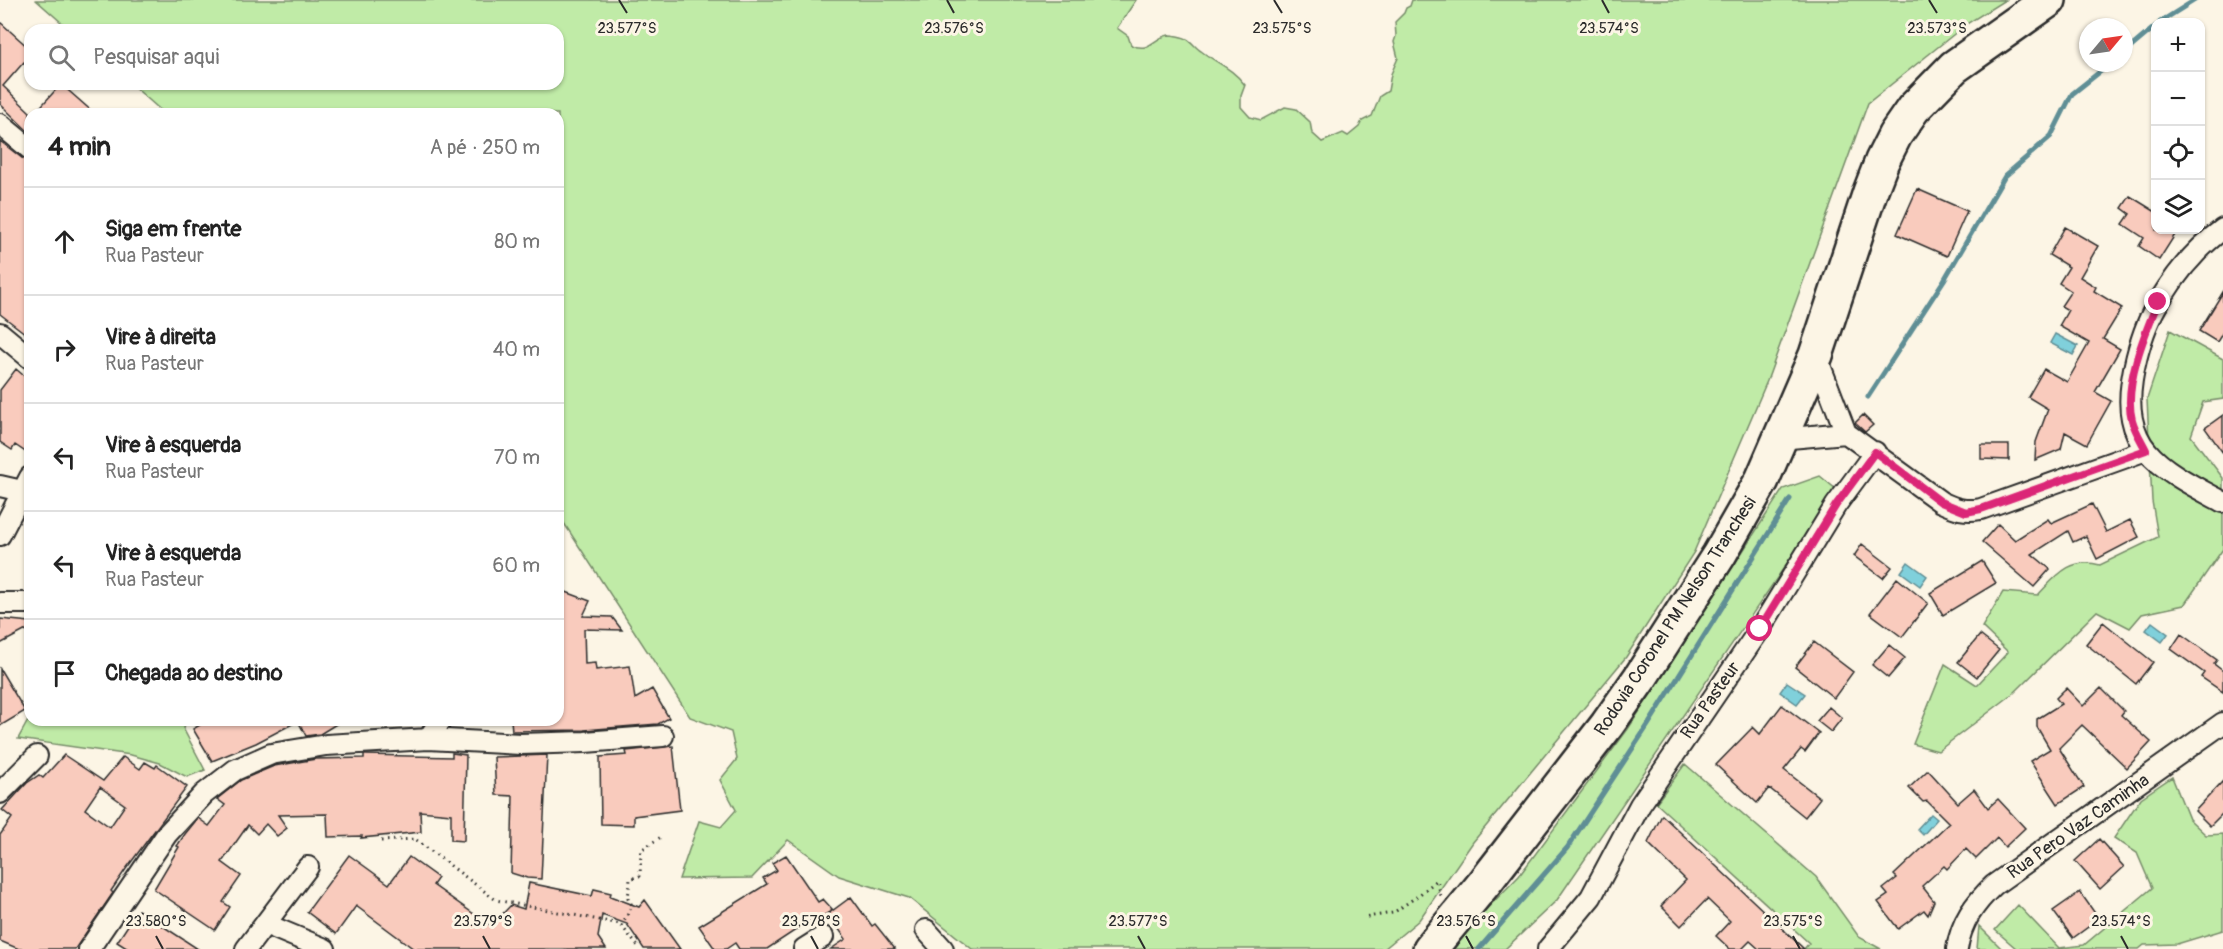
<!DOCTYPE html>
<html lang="pt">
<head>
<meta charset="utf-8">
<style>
  body { margin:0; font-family:Pangolin,sans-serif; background:#f2f2f2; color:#222 }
  .controls { position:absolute; right:18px; top:18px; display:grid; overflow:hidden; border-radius:12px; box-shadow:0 2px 4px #0004 }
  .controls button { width:54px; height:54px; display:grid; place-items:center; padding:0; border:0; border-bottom:2px solid #e0e0e0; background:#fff; color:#222; font:30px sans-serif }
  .compass { position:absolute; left:2079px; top:18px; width:54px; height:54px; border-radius:50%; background:#fff; box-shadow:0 2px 4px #0004; rotate:61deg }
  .stop { position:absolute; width:18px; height:18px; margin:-14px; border:4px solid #db2777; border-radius:50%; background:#fff }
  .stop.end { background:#db2777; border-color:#fff; box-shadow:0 2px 6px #0008 }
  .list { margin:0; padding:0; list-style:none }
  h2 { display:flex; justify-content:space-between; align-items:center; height:78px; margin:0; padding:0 24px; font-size:26px }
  h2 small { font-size:20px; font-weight:400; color:#767676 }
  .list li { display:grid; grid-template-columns:39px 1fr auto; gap:18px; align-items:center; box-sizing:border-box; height:108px; padding:0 24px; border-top:2px solid #e0e0e0 }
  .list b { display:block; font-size:22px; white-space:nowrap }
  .list p { margin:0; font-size:20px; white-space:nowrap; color:#767676 }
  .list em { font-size:20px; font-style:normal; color:#767676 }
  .icon { flex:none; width:33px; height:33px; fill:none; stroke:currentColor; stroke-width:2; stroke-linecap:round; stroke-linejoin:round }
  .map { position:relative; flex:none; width:2223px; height:949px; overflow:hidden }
  .search { position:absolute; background:#fff; box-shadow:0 2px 4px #0004; left:24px; top:24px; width:540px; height:66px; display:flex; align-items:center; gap:15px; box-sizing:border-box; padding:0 21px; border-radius:18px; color:#767676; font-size:22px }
  .panel { position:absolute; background:#fff; box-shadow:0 2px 4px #0004; left:24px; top:108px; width:540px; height:618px; border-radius:18px }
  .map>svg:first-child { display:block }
  .green { fill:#c0eba7; stroke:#768b69; stroke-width:1.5 }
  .water { fill:#80d0db; stroke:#5e8e95; stroke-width:1.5 }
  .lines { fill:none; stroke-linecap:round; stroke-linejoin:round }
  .stream { stroke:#5e8e95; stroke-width:5 }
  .building { fill:#f9cbbd; stroke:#2b2b2b; stroke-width:1.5; fill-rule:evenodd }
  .minor-casing { stroke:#2b2b2b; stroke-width:24 }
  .trunk-casing { stroke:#2b2b2b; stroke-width:38 }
  .path { stroke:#2b2b2b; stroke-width:3; stroke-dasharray:1.5 4.5; stroke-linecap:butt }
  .minor { stroke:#fcf5e5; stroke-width:20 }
  .trunk { stroke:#fcf5e5; stroke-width:33 }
  .route { stroke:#db2777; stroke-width:8 }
  .ticks { fill:none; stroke:#2b2b2b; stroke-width:2 }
  .labels { text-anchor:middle; stroke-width:6; stroke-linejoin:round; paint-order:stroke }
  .street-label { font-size:18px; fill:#2b2b2b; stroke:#fcf5e5 }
  .ticks-label { font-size:15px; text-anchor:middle; fill:#2b2b2b; stroke:#fcf5e5; stroke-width:6; stroke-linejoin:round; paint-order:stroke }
</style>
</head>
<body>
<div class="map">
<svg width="2223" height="949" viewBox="0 0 2223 949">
  <rect width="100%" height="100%" fill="#fcf5e5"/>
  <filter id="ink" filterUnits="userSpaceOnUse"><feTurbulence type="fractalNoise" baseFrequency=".0167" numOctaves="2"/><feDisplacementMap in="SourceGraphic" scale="12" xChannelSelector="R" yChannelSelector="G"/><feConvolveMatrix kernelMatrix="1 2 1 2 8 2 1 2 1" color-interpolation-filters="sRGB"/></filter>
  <g filter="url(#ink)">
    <path class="green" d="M36 0H1136L1117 28 1128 36 1131 45C1151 53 1152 38 1169 35 1173 35 1184 37 1187 39 1192 42 1196 48 1201 51 1218 64 1232 68 1245 85L1241 96V107L1250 117 1261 120 1285 107 1296 109 1310 122 1312 133 1322 142 1343 133 1348 136 1359 127 1362 121 1372 116 1380 96 1388 91 1391 74 1398 58 1394 42 1396 36 1395 22 1404 13 1406 8 1410 6 1412 0H2005L1968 23 1868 103 1767 381 1694 552 1626 657 1473 842 1419 920 1384 949H972L909 898 839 876 788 840 752 878 679 879 699 821 721 827 736 810 720 780 737 759 731 732 690 717 558 514V114H165L131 84H558V30H70Z
      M2170 330 2223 359V399L2203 402 2191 436 2223 478V549L2184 605 2142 614 2130 628 2097 611 2014 693 1938 751 1913 744 1945 664 1977 685 2008 652 1982 627 2003 592 2038 595C2057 575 2070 557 2100 565L2158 537 2152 501 2147 399Z
      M1820 476 1837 490 1557 900 1505 949H1447L1519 876 1628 729 1783 489Z
      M30 717V720H185L184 730 205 770 187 777 160 763 131 755 18 739Z
      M1685 764 1816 877 1859 937 1881 949H1804L1809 943 1656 803Z
      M2172 777 2189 819 2206 835 2223 834V930L2177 944 2144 945 2139 949H2017L1995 930 2018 905 2059 948 2084 945 2152 888 2137 853 2114 838 2141 798Z
      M1979 926 2002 949H1977Z"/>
    <path class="water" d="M2055 334 2078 346 2073 355 2050 343Z
      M1908 562 1927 576 1920 586 1901 572Z
      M2152 622 2168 634 2162 642 2146 630Z
      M1787 682 1805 694 1797 704 1780 692Z
      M1931 814 1937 819 1923 835 1917 829Z"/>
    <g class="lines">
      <path class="stream" d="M2160 22 2195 0
        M2124 53 2156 26
        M1868 397 1944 280 2005 176 2051 136 2072 94 2111 63
        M1479 949 1567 848 1648 725 1790 499"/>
    </g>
    <path class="building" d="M0 22 30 49V67L24 62 3 86 30 112V133L0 104Z
      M61 84 95 114H34Z
      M0 141 22 158 30 161V337L0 314Z
      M1917 189 1967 211 1947 256 1897 234Z
      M2130 196 2156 212V230H2178L2159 260 2139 246 2144 238 2123 224 2130 214 2122 208Z
      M2065 227 2098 246 2080 277 2096 287 2094 291 2122 308 2103 339 2120 349 2095 392 2111 401 2087 444 2065 432 2061 449 2035 460 2036 442 2048 409 2028 397 2044 369 2067 382 2089 343 2059 326 2068 310 2061 306 2071 291 2059 283 2069 267 2049 255Z
      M2223 292V332L2217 342 2199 331Z
      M16 369 30 381V455L15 445 12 450 0 442V390Z
      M1863 415 1873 425 1865 432 1855 423Z
      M2223 415V453L2205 428Z
      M1981 445H2009V460L1981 459Z
      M2092 504 2106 532 2130 520 2139 537 2097 559 2086 536 2073 542 2068 531 2032 554 2050 569 2034 587 1982 542 1998 524 2015 540 2048 519 2051 523Z
      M1862 544 1892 567 1883 578 1854 556Z
      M1982 561 1996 583 1943 615 1930 593Z
      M1897 578 1928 603 1902 637 1870 613Z
      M558 589 590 601 583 616 612 617 622 630 584 629 585 664 595 663 596 670 630 666 635 699 652 689 669 718 658 724 584 730 512 731 511 720H558Z
      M0 619 30 622V628L0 644Z
      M2103 622 2153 662 2136 684 2086 644Z
      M2181 634 2217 660 2214 664 2223 671V692L2201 677 2204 673 2171 649Z
      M1980 635 1999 650 1977 677 1958 662Z
      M1814 642 1853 672 1834 698 1795 667Z
      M1889 645 1905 658 1888 678 1872 665Z
      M0 669 25 711 0 726Z
      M2066 688 2083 706 2101 688 2124 711 2121 715 2151 742 2127 768 2082 725 2059 748 2084 787 2058 804 2030 761 2050 749 2037 727V719L2061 704 2056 698Z
      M1782 705 1819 733 1805 752 1801 749 1784 770 1820 798 1805 817 1769 788 1757 803 1716 765 1753 727 1760 734Z
      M1829 707 1842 718 1831 732 1817 721Z
      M208 720H343L320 734 306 736 298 721 256 743 212 761 193 729Z
      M673 746 680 810 634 816V825L601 824 600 757 627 755 626 751Z
      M452 753 466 755 464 841 451 840V814L420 811 421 832 361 838 362 836 328 837 327 814 278 815 287 828 277 836 266 824 257 834 248 825 222 862 241 876 223 902 230 907 215 930 154 889 179 847 177 846 185 834 198 818 209 826 225 805 217 799 241 780 274 766 316 759 364 758V755H366L452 757Z
      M64 755 103 781 123 757 140 769 145 762 155 768 157 765 187 787 126 869 111 891 113 893 75 949H19L0 941V835L12 818 2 810 27 783 39 775 43 778ZM100 787 125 805 110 827 85 809Z
      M547 755 541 879 527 878 511 873 513 796 496 795 494 757Z
      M1928 770 1958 803 1974 789 1988 808 1998 799 2025 828 2005 847 1997 838 1976 859 1966 849 1947 869 1944 866 1922 886 1934 901 1928 915 1924 910 1898 929 1878 902 1888 895 1883 889 1897 878 1894 875 1949 823 1927 801 1923 802 1909 788Z
      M2223 781V813L2210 826 2195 811Z
      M1662 815 1804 949H1759L1750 941 1742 949H1730L1716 936 1730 921 1707 899 1681 926 1661 906 1686 880 1648 843Z
      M2099 839 2124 867 2100 889 2075 861Z
      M349 855 389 884 409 857 438 878 433 885 491 926 511 905 524 909 529 883 592 896 594 889 611 893 610 896 639 907 645 900 680 949H644L627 924 602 915 598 937 606 949H414L356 906 336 934 307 912Z
      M786 855 818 902 823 899 833 910 813 922 811 920 767 949H739L735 943 726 949H715L699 926 767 884 763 878 777 870 772 863Z
      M2080 892 2099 919 2073 938 2053 911Z
      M851 897 872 926 875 924 895 949H831L846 939 828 914Z
      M138 910 146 915 198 949H128L117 942Z"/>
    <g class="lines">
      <g class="minor-casing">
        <path id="minor" d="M0 124 30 149
          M2223 229C2197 248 2177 272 2160 300 2142 327 2125 386 2132 419 2134 430 2140 443 2147 451 2164 472 2199 489 2223 502
          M0 333 30 358
          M1816 355 1846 433 1941 502C1956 509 1965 512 1981 509L2146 450
          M1779 439 1846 433
          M0 486 22 491
          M0 535 30 477
          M0 603H30
          M428 739 441 720
          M0 793 37 756
          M265 924 308 867
          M926 930 943 949
          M89 949 167 834 204 794 235 770 271 754 326 745 428 739 521 744 585 742 663 736
          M246 949 265 924 325 949
          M804 949 823 937
          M1548 949 1591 897 1640 805 1760 629 1836 505 1875 452
          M1957 949C1961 922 1975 903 1994 885L2223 723"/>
      </g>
      <g class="trunk-casing">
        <path id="trunk" d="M1430 949 1486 881 1607 725 1640 678 1719 555 1762 480 1816 355 1870 192 1882 161 1895 135 1913 109 1954 67 2049 0"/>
      </g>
      <path class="path" d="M381 841 415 839 496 900 620 924 640 949
        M1367 917 1393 913 1419 895 1437 880 1441 896
        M622 926 632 905 628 899 630 879 640 876 641 850 661 837"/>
      <use href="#minor" class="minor"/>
      <use href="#trunk" class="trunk"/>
    </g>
  </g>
  <g class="lines" filter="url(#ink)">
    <path class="route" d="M1760 629 1836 505 1875 452 1941 502 1966 512 1981 509 2146 450C2141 440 2135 431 2132 420 2123 386 2145 333 2158 302"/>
  </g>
  <path class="ticks" d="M619 0 627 13M947 0 954 13M1274 0 1282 13M1602 0 1609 13M1929 0 1937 13M156 936 163 949M483 936 490 949M811 936 818 949M1138 936 1145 949M1466 936 1473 949M1793 936 1800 949M2121 936 2128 949"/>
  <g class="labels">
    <g class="street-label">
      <text transform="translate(1675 616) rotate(-57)" y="6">Rodovia Coronel PM Nelson Tranchesi</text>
      <text transform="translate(1710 700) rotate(-55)" y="6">Rua Pasteur</text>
      <text transform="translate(2078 826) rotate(-35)" y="6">Rua Pero Vaz Caminha</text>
    </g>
  </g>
  <g class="ticks-label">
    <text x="627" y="33">23.577°S</text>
    <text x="954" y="33">23.576°S</text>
    <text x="1282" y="33">23.575°S</text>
    <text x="1609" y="33">23.574°S</text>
    <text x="1937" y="33">23.573°S</text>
    <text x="156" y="926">23.580°S</text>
    <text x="483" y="926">23.579°S</text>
    <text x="811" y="926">23.578°S</text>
    <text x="1138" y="926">23.577°S</text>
    <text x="1466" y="926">23.576°S</text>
    <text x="1793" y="926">23.575°S</text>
    <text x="2121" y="926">23.574°S</text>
  </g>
</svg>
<div class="controls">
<button>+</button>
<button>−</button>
<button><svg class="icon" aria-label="locate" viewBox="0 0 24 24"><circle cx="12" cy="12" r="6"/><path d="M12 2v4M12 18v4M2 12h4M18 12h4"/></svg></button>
<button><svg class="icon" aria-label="layers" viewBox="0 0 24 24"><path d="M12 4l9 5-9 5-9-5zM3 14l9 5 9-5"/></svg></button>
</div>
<svg class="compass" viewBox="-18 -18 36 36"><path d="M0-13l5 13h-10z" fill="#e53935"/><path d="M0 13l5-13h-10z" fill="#767676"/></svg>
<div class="stop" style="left:1760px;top:629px"></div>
<div class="stop end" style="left:2158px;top:302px"></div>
<div class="search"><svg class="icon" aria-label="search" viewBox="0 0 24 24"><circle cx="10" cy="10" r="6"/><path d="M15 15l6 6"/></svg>Pesquisar aqui</div>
<section class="panel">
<h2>4 min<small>A pé · 250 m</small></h2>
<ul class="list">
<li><svg class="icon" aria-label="ahead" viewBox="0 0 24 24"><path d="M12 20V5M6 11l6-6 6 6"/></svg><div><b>Siga em frente</b><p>Rua Pasteur</p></div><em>80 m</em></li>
<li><svg class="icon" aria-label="right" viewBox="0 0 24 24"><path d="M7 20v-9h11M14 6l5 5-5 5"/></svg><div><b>Vire à direita</b><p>Rua Pasteur</p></div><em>40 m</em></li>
<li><svg class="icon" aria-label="left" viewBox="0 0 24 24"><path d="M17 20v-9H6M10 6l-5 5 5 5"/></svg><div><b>Vire à esquerda</b><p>Rua Pasteur</p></div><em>70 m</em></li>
<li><svg class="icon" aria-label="left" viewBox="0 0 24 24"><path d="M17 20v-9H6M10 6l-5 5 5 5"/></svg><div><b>Vire à esquerda</b><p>Rua Pasteur</p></div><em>60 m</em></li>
<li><svg class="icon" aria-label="arrive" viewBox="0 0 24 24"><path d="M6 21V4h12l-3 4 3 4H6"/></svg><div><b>Chegada ao destino</b></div></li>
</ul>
</section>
</div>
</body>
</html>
